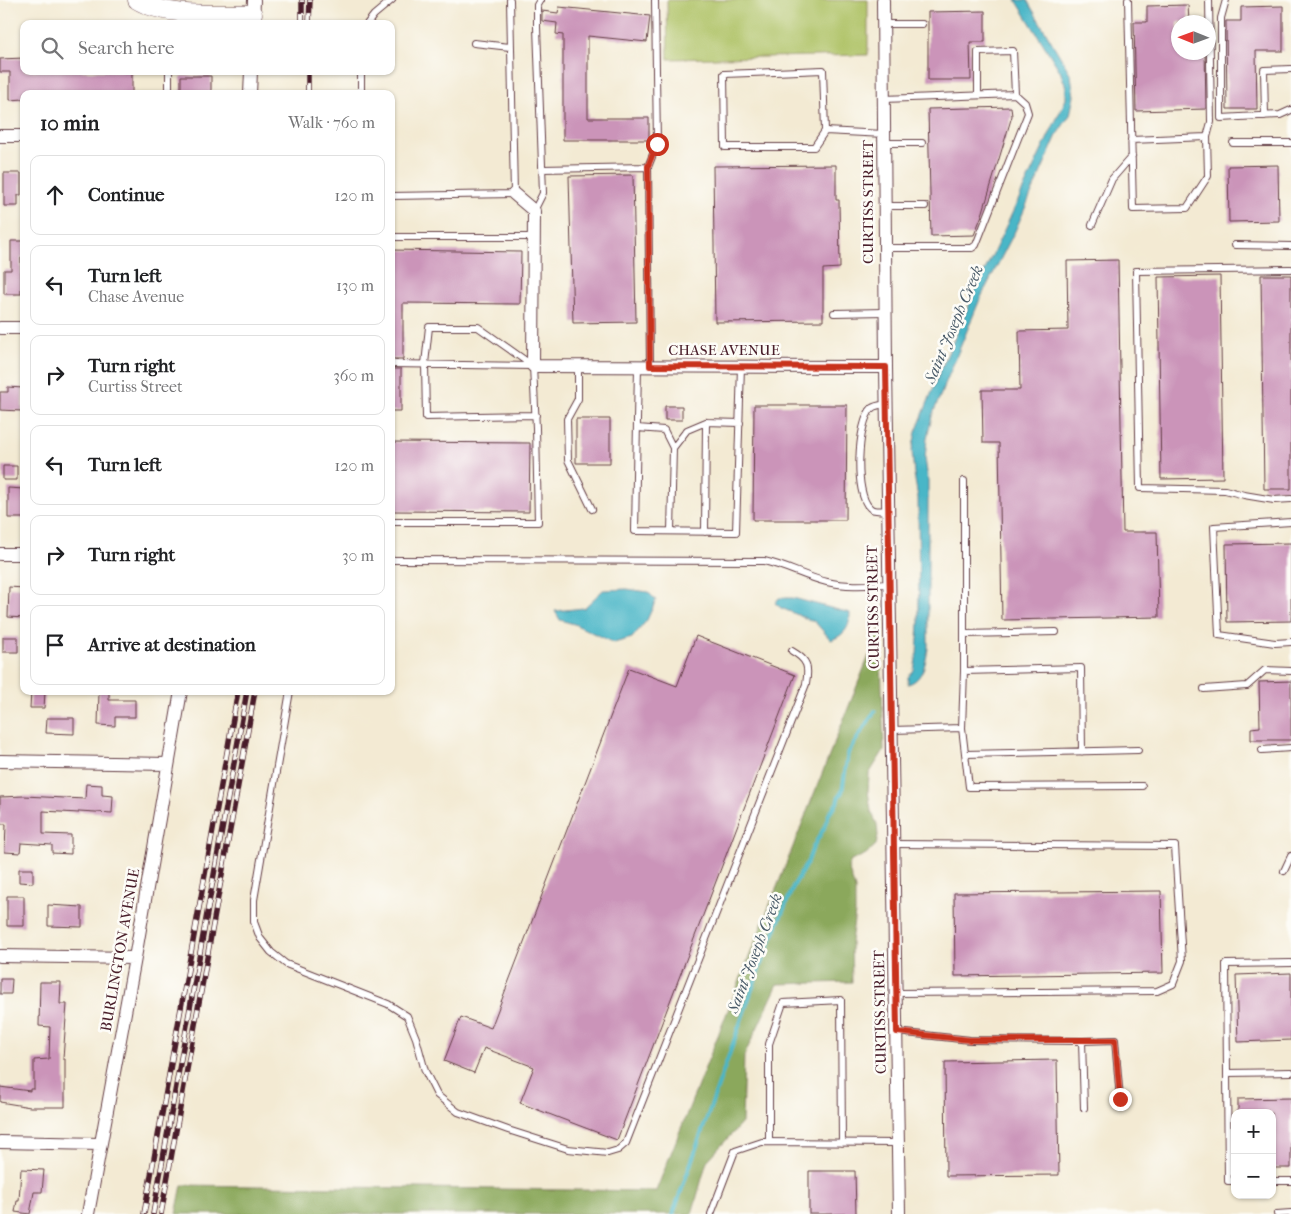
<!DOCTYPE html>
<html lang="en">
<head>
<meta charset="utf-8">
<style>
  body { margin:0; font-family:"IM FELL French Canon",serif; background:#f6f6f6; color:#202124 }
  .controls { position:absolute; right:15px; bottom:15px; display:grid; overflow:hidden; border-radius:10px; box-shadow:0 1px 4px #0004 }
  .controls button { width:45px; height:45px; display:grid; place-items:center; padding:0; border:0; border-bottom:1px solid #e0e0e0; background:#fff; color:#202124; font:25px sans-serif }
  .compass { position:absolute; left:1171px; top:15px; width:45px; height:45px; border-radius:50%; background:#fff; box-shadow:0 1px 4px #0004; rotate:271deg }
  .stop { position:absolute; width:15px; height:15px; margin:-11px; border:4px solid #c8321e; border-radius:50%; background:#fff }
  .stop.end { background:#c8321e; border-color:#fff; box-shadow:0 1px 5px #0008 }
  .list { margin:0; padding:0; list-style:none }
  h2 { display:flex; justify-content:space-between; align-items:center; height:65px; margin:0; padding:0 20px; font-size:21px }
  h2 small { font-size:16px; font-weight:400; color:#757577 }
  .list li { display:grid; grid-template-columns:32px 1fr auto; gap:15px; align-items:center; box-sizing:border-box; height:80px; margin:0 10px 10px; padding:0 10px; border:1px solid #e0e0e0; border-radius:10px }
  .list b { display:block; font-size:19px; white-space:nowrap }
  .list p { margin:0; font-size:16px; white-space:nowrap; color:#757577 }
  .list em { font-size:16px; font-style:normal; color:#757577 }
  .icon { flex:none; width:28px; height:28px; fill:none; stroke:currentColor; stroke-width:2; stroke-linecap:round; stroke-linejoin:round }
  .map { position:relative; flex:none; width:1291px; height:1214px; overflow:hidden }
  .search { position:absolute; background:#fff; box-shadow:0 1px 4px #0004; left:20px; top:20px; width:375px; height:55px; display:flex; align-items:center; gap:12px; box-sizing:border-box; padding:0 18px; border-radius:10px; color:#757577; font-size:19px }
  .panel { position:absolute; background:#fff; box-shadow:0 1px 4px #0004; left:20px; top:90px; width:375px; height:605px; border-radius:10px }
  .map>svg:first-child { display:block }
  .green { fill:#afc266; stroke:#7c7048 }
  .forest { fill:#8ba85b; stroke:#6a6443 }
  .water { fill:#4ab6c7; stroke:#4a6a79 }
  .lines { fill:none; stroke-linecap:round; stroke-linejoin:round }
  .stream { stroke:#4ab6c7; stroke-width:4 }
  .building { fill:#cb94b9 }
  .lane-casing { stroke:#633d44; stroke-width:8 }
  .street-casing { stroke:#633d44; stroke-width:14 }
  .secondary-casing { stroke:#633d44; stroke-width:19 }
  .lane { stroke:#fff; stroke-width:6 }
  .street { stroke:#fff; stroke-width:12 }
  .secondary { stroke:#fff; stroke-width:18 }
  .rail-casing { stroke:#4a1f2b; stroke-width:5.5 }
  .rail { stroke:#fdfcf7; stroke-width:4; stroke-dasharray:11; stroke-linecap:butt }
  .route { stroke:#c8321e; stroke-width:6 }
  .labels { text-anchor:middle; stroke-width:5; stroke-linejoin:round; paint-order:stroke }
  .street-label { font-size:15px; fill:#4a1f2b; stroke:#fdfcf7 }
  .water-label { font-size:16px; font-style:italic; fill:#4a5b69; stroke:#fdfcf7 }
</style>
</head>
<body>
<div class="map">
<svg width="1291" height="1214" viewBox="0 0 1291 1214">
  <rect width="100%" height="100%" fill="#fdfcf7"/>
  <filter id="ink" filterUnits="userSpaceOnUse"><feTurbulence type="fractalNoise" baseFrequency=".02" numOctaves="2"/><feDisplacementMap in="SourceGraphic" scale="10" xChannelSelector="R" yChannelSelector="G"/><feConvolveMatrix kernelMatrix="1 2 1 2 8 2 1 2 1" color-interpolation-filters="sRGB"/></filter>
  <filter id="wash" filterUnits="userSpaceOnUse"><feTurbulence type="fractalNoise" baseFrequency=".0096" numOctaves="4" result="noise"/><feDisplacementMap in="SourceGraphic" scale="20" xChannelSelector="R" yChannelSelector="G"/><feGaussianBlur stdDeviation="1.12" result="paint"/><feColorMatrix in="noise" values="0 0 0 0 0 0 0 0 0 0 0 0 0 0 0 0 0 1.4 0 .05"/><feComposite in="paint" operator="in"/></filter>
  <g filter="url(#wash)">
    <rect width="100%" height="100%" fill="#f3ead3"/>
    <path class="green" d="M667 0H868V55L668 59Z"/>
    <path class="forest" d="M880 628 884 750 869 774 868 791 871 811 877 824 878 836 876 845 866 854 851 861 848 867 855 889V913L851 942 852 982 778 984 744 1056 742 1123 707 1161 692 1214H176L182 1185 656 1191Z"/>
    <path class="water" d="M1016 0H1027L1071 75 1074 96 1070 115 1058 133 1015 231 980 299 932 416 927 438 925 458 928 480V648C926 662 923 680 908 684V677L914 670 917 654 919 623 918 498 914 474 912 451 916 432 941 369 972 298 1066 99V87L1060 71Z
      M627 589 648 592 656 600 647 620 632 638 614 643 574 624 560 620 555 611 584 608 603 590Z
      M779 598H793L850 613C850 627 845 635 831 640L815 622 781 608 775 603Z"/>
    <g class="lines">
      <path class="stream" d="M673 1214 761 964 794 885 808 861 813 847 824 828 829 814 837 803 839 796 842 792 848 753 875 711"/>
    </g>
    <g id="blocks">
      <path class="building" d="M1188 5 1189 22H1178V52H1205L1206 109 1136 111 1134 22H1147V6Z
        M1283 6V51H1256L1257 109H1227L1226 21H1241V7Z
        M559 7 650 16 647 42 588 36V118H649V140H563V35L556 34 557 23 542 21V11L558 13Z
        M985 11V42H970L971 80H928V12Z
        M24 58V71H132V94H24V99L10 100V72H0V59Z
        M181 76H211V94H181Z
        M1011 107 1012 116 982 215 974 235 931 236 928 109Z
        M836 165V200H839L840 268 823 269V321L715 322 713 166Z
        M1278 165 1279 221 1229 222 1228 166Z
        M4 173H21V195H18V206H4Z
        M633 175 636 322 573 323 569 176Z
        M11 241H24V257H21V294H4V270H11Z
        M391 250 521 252 520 304 403 303V359H391Z
        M1118 260 1123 532H1157L1159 617 1002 620 999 443H983L982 390H1020L1019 331 1068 330 1067 261Z
        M1261 275H1291V489H1264Z
        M1220 276 1223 478 1161 479 1158 277Z
        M391 369H401V411H391Z
        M8 387 23 388 22 411 0 410V392H8Z
        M754 405H847L846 520H753Z
        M665 406H682V420H665Z
        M576 419H610V463H576Z
        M391 442 530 443 529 512 391 511Z
        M3 466H17V480H3Z
        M8 488 24 489V518H8Z
        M1291 543V621L1227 622 1226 544Z
        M9 587 24 588V618L8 617Z
        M696 636 795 675 617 1140 520 1103 534 1067 484 1048 474 1073 444 1061 461 1017 491 1028 629 668 677 686Z
        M3 637H18V652H3Z
        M1291 681V740H1251V728L1260 727 1259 682Z
        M31 691 45 692 44 708H30Z
        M99 691H109V700H135V717H115V726L98 725Z
        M47 718H74V734L46 733Z
        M86 784 102 785V795L113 796 112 813 79 811V813L43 811V834L71 835V854L52 853V845L21 843 20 853 5 852 6 824H0V797L24 796 85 799Z
        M19 869H33V883L19 882Z
        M1161 891 1163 973 955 976 954 893Z
        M7 896H24V926H7Z
        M48 905 82 907V927L48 926Z
        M1291 973V1040L1238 1042 1236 975Z
        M0 979H12L11 994H0Z
        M40 982H61L60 1004H67L63 1059H65V1107H30L0 1102V1087L30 1091V1089H34V1060L49 1059 50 1027 39 1026Z
        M1057 1060 1059 1175 946 1176 945 1062Z
        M1291 1098V1168H1272V1113H1238V1099Z
        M21 1169 44 1170 42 1192H34L30 1214 15 1212 17 1201H19Z
        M809 1171H855L856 1214H809Z"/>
    </g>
  </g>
  <g filter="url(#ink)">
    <use href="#blocks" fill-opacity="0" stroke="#633d44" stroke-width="1"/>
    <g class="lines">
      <g class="lane-casing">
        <path id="lane" d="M1128 0 1133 209 1187 208 1208 176 1207 137 1131 140
          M1226 0 1221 18V118L1280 115 1291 110
          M367 24 374 15 392 0
          M883 24H922
          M474 43 510 47
          M823 70 825 131 814 147H725L724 74Z
          M169 71V94
          M361 94V71
          M978 95V52L1013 51 1015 94
          M884 99 1015 94 1025 103 1028 113 976 245 972 248H885
          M1265 116 1264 70 1291 69
          M825 131 884 134
          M1207 137 1211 122 1209 0
          M884 143H922
          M1233 143H1291
          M542 169 648 167
          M391 196 514 194 510 0
          M885 206H925
          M534 211 543 193 537 27V5L540 0
          M1092 225 1112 179 1132 156
          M391 237H534
          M1235 245 1291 246
          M1291 269 1136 271 1140 488 1225 490 1244 495 1274 500 1291 499
          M834 313 885 312
          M391 364 531 366
          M533 366 478 327H429L425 364 426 417 536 415
          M578 366V399L567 419 568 460 592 509
          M638 366 635 531 736 532 741 366
          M650 366 648 167 657 144 655 0
          M887 404C882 405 876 405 872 408 857 422 854 495 870 508 874 512 883 510 888 510
          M637 428 664 430 673 448 671 531
          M673 448 687 430 706 422
          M964 481V671L1081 668 1082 752
          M391 522H538L536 428 533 366
          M1291 522 1214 527 1219 635 1275 643 1291 642
          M705 532 706 422 740 423
          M391 560 764 561C787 566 806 577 827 582 847 587 869 585 889 584
          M964 634 1056 632
          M1204 689 1247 686 1265 670 1291 671
          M290 691 254 900V922L260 938 271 952 286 964 388 1004 407 1016 416 1038 425 1071 437 1095 458 1112 508 1130 568 1149 608 1153 618 1150 626 1143 806 684C809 667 808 660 792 651
          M962 728 964 671
          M892 730 962 728 969 787 1142 786
          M1262 750 1291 748
          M965 754 1138 750
          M894 844 1175 846 1182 961 1173 984 1157 991 896 993
          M1284 871 1291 856
          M897 1032 970 1040 1082 1041 1084 1108
          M1082 1041 1115 1040 1120 1099
          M1227 1073 1226 964 1291 963
          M769 1142V1044L783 1003 841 1000 842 1143
          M1235 1181H1228L1227 1073 1291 1072
          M1272 1181H1291
          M711 1214 735 1151 762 1142 898 1143
          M1277 1214 1291 1213"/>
      </g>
      <g class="street-casing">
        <path id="street" d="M883 0 886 367 899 1214
          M253 24 254 0
          M250 94 251 71
          M0 136H24
          M514 194 534 211 533 366 886 367
          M0 328H24
          M0 554H24
          M0 761 168 764
          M0 956 135 958
          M0 1142 100 1144
          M88 1214 135 958 181 691"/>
      </g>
      <g class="secondary-casing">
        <path id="secondary" d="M137 0C166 18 220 13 253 14"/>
      </g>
      <use href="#lane" class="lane"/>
      <use href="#street" class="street"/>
      <use href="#secondary" class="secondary"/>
      <g class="rail-casing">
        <path id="rail" d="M302 24V0
          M309 24 310 0
          M308 94V71
          M144 1214 238 691
          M153 1214 247 691
          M161 1214 255 691"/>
      </g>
      <use href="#rail" class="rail"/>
    </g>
  </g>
  <g class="lines" filter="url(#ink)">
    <path class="route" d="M657 144 648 166 650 366 886 367 897 1032 970 1040H1115L1120 1099"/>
  </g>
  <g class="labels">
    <g class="street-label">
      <text transform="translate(868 202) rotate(-90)" y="5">CURTISS STREET</text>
      <text x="724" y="355">CHASE AVENUE</text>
      <text transform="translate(873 607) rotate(-91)" y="5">CURTISS STREET</text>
      <text transform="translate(120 950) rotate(-80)" y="5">BURLINGTON AVENUE</text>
      <text transform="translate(880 1012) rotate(-91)" y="5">CURTISS STREET</text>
    </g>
    <g class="water-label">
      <text transform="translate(953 324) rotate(-67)" y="6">Saint Joseph Creek</text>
      <text transform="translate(754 953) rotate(-69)" y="6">Saint Joseph Creek</text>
    </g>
  </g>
</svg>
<div class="controls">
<button>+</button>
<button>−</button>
</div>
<svg class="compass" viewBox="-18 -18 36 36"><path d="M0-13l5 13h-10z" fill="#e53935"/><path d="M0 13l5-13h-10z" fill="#757577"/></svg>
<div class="stop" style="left:657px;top:144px"></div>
<div class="stop end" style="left:1120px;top:1099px"></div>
<div class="search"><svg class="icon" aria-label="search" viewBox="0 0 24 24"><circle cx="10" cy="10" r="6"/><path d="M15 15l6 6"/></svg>Search here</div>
<section class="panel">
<h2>10 min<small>Walk · 760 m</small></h2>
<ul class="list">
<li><svg class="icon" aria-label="ahead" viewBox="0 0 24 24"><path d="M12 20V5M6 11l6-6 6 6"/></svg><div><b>Continue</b></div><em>120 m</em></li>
<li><svg class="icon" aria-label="left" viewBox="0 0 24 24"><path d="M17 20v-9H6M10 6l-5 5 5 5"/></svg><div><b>Turn left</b><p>Chase Avenue</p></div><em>130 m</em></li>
<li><svg class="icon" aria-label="right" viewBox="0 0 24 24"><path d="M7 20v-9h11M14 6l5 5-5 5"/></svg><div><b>Turn right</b><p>Curtiss Street</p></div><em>360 m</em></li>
<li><svg class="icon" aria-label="left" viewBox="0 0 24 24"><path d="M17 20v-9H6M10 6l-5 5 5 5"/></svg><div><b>Turn left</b></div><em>120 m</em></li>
<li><svg class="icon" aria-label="right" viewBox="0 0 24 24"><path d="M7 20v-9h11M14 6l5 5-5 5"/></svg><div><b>Turn right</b></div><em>30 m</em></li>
<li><svg class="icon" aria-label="arrive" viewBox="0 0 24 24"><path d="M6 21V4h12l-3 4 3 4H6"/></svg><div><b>Arrive at destination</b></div></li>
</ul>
</section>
</div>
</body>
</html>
